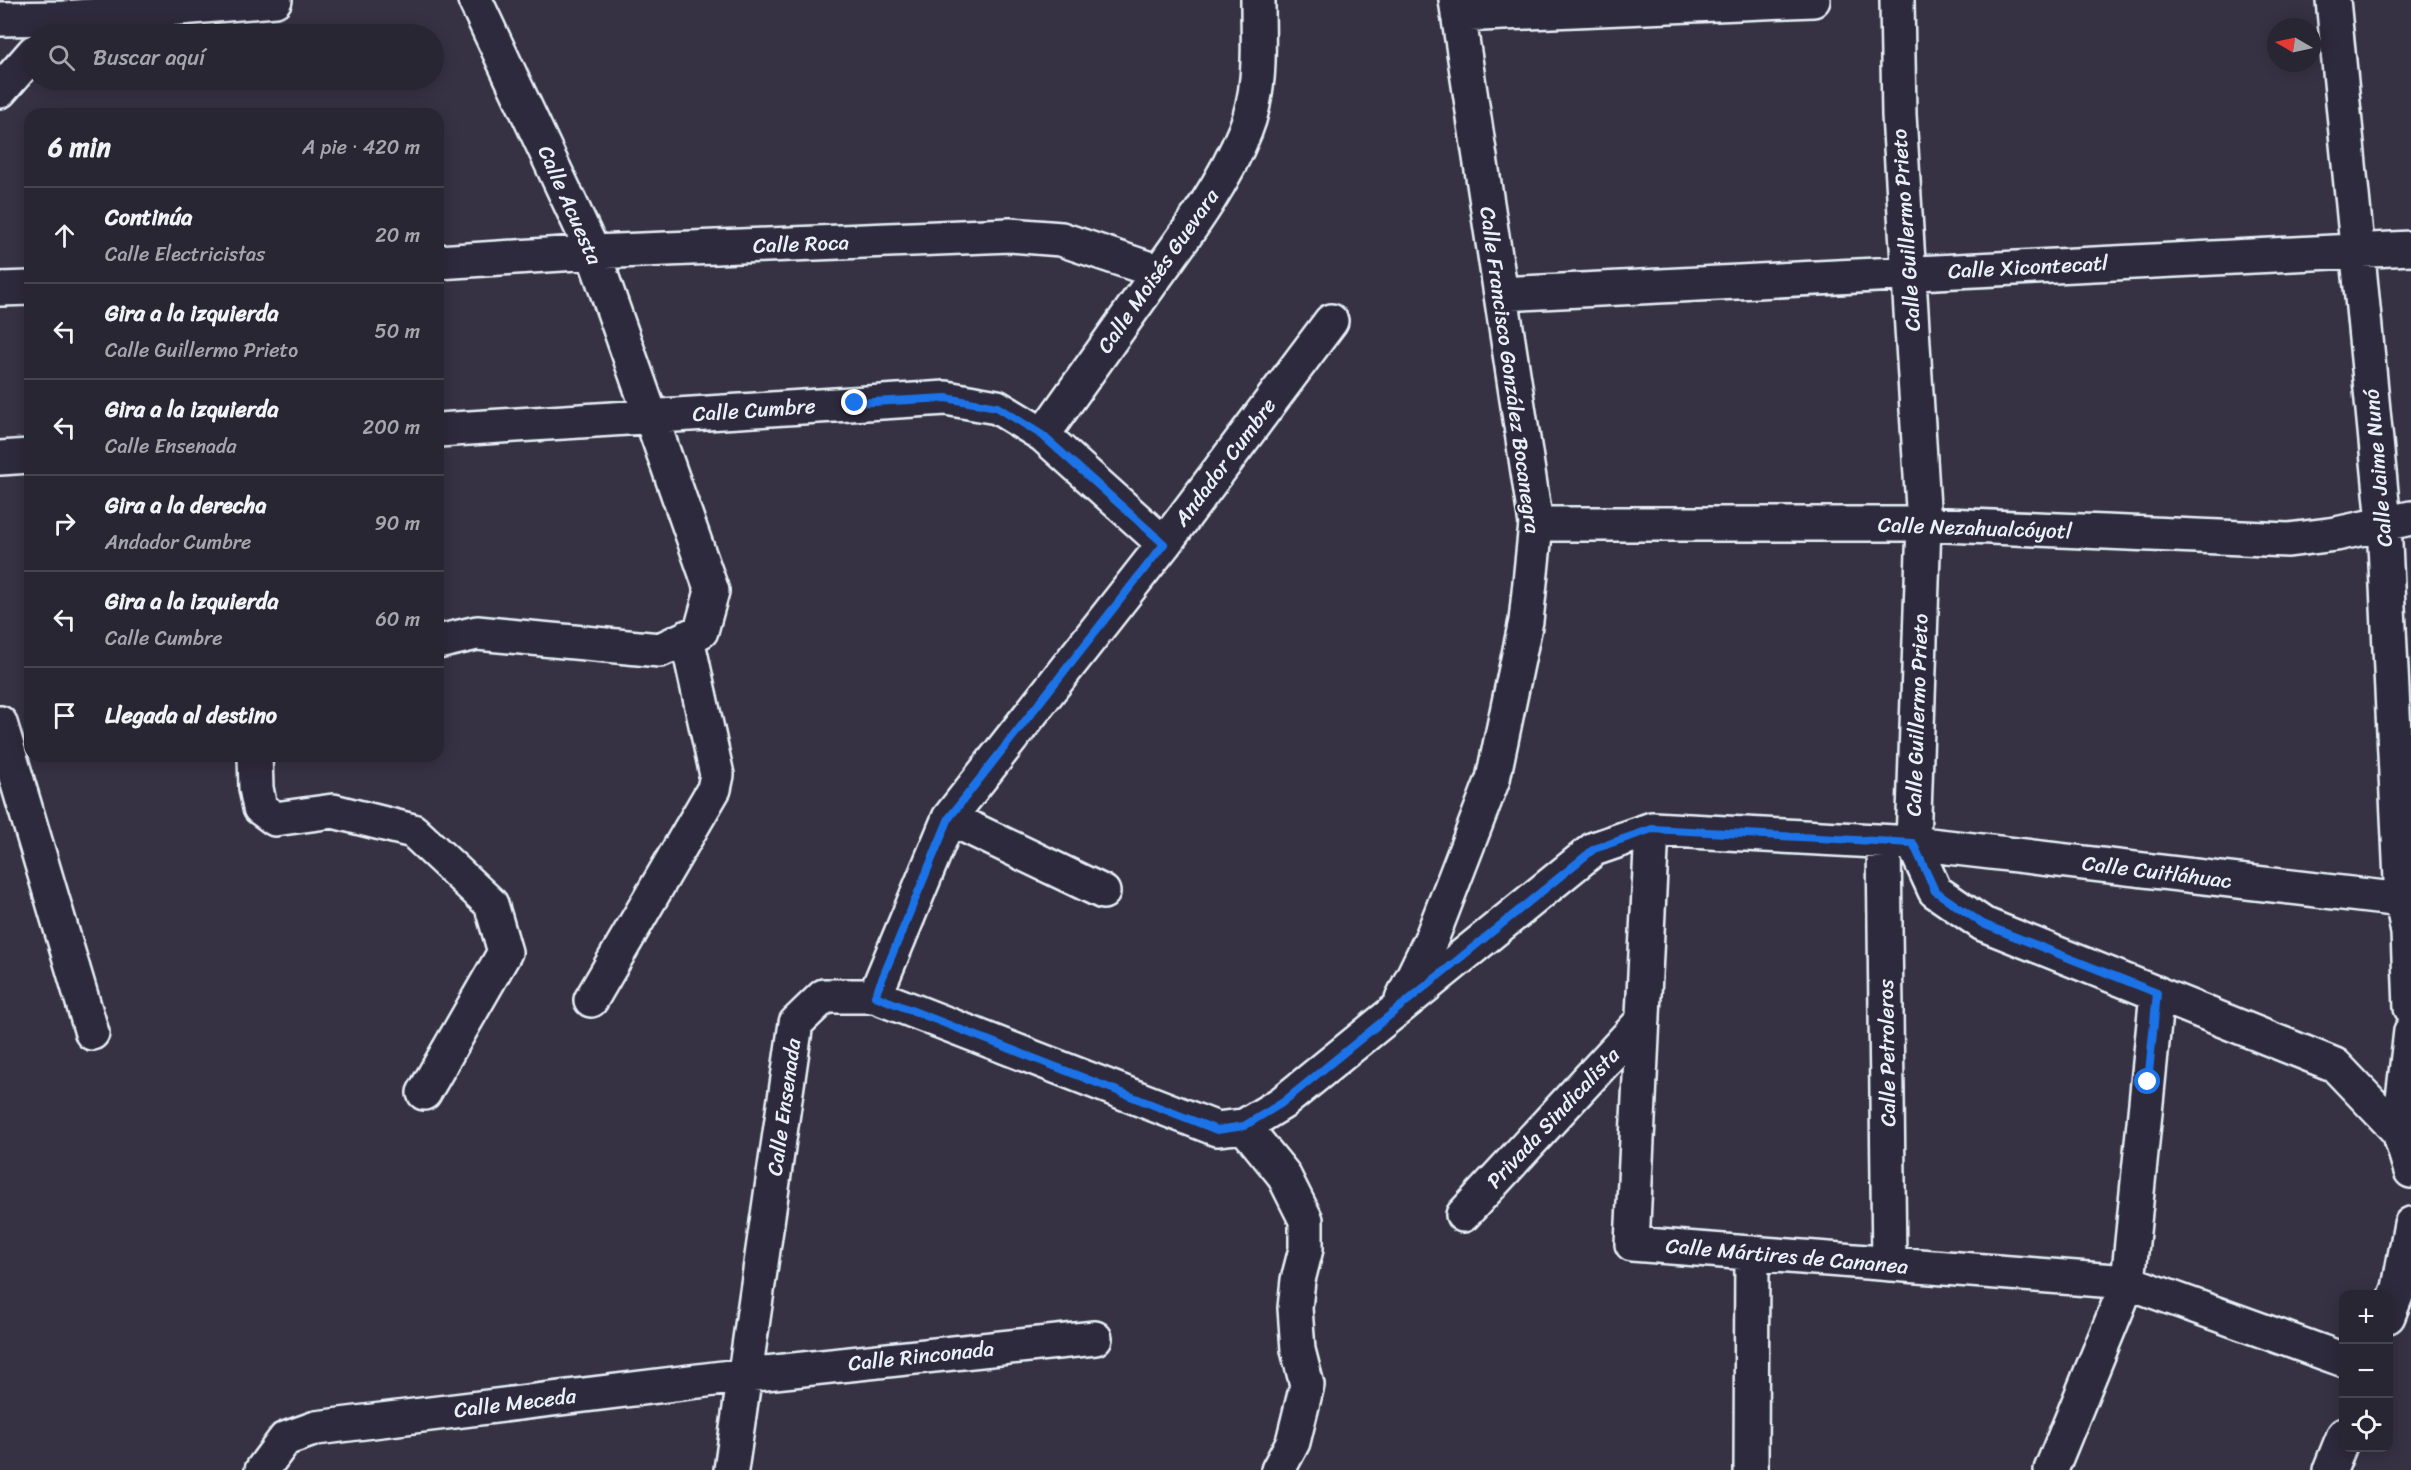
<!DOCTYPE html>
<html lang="es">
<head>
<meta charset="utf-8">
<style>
  body { margin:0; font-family:Sriracha,sans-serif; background:#302e3b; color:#f1f3f6 }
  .controls { position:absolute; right:18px; bottom:18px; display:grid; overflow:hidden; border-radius:12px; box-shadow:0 3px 15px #0003 }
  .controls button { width:54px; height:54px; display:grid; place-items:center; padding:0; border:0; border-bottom:2px solid #44434e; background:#282633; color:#f1f3f6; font:30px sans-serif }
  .compass { position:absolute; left:2267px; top:18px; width:54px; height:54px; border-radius:50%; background:#282633; box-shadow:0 3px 15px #0003; rotate:279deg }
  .stop { position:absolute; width:18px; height:18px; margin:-14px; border:4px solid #1a73e8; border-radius:50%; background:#fff }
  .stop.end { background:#1a73e8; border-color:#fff; box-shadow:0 2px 6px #0008 }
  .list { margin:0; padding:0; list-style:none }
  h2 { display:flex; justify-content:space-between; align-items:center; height:78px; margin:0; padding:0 24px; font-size:26px }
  h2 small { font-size:20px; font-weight:400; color:#a5a5ac }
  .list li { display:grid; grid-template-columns:39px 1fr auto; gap:18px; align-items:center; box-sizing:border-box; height:96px; padding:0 24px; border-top:2px solid #44434e }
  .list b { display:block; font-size:22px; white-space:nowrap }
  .list p { margin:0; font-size:20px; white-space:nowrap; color:#a5a5ac }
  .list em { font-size:20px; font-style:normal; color:#a5a5ac }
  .icon { flex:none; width:33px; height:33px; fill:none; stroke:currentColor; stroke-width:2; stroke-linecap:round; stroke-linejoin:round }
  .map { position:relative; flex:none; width:2411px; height:1470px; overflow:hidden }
  .search { position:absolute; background:#282633; box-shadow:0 3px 15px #0003; left:24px; top:24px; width:420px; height:66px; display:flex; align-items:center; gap:15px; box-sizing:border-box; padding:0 21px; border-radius:33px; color:#a5a5ac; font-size:22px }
  .panel { position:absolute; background:#282633; box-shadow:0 3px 15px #0003; left:24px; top:108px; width:420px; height:654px; border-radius:18px }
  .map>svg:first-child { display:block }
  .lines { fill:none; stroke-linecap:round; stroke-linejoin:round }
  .minor-casing { stroke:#e8f1f8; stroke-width:38 }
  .minor { stroke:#2f2a3d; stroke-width:33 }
  .route { stroke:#1a73e8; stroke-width:8 }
  .labels { text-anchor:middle; stroke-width:4.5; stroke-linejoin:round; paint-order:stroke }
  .street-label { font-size:21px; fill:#e8f1f8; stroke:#2f2a3d }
</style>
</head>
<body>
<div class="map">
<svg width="2411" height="1470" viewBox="0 0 2411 1470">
  <rect width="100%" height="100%" fill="#363244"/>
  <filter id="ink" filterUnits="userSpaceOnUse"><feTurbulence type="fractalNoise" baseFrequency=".0167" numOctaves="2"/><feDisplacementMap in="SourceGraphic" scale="12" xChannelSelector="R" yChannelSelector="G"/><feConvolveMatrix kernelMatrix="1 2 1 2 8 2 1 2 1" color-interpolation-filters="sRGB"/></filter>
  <g filter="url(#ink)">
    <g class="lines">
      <g class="minor-casing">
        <path id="minor" d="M1897 0 1899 115 1924 524 1913 843 1935 891 1983 924 2335 1065 2399 1132 2411 1171
          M2333 0 2384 523 2402 900 2408 933 2411 1008
          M1458 15 1813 0
          M0 19 65 18 275 0
          M0 91 34 52
          M438 262 593 252 1010 235 1061 239 1159 272
          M0 289 30 288
          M1501 294 2411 248
          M438 430 946 398 997 407 1043 435 1164 544
          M1043 435C1080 383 1117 331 1154 279 1188 232 1223 185 1245 131 1262 89 1258 44 1258 0
          M0 458 30 456
          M1536 524H1924L2288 540 2336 534 2411 518
          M438 642 477 633 660 650 701 631 712 591 593 252 475 0
          M0 723 92 1033
          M255 756 256 788 260 808 275 819 333 811 413 831 491 904 505 952 424 1093
          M949 818 1103 892
          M1652 829 1632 1244 2128 1282 2344 1360
          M1884 842 1889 1264
          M875 996 949 818 1164 544 1331 321
          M1402 999 1432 937 1493 779 1526 621 1536 524 1456 0
          M591 1000 714 789 717 775 687 638
          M1244 1126 1283 1174 1306 1220V1249L1298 1280 1295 1308 1298 1350 1307 1385 1293 1442 1278 1470
          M2399 1132 2411 1031
          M1463 1215 1643 1020
          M2388 1316 2399 1288 2411 1224
          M262 1470 285 1439 316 1428 747 1375 1095 1338
          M731 1470 796 1023 824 996H875L1217 1129 1244 1126 1282 1103 1594 849 1652 829 1913 843 2402 900
          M1751 1470 1752 1253
          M2051 1470 2128 1282 2157 993
          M2330 1470 2344 1435"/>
      </g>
      <use href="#minor" class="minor"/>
    </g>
  </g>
  <g class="lines" filter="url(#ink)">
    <path class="route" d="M855 403 946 398 997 407 1042 435 1164 544 949 818 875 996 1217 1130 1244 1126 1282 1103 1594 849 1652 829 1913 843 1935 891 1983 924 2157 993 2148 1082"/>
  </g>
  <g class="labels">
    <g class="street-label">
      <text transform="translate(570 205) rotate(66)" y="7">Calle Acuesta</text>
      <text transform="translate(1906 230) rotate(-94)" y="7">Calle Guillermo Prieto</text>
      <text transform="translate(801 244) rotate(-2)" y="7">Calle Roca</text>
      <text transform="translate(2028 267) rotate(-3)" y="7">Calle Xicontecatl</text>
      <text transform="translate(1158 271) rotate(-55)" y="7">Calle Moisés Guevara</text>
      <text transform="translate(1510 370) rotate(82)" y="7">Calle Francisco González Bocanegra</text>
      <text transform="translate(754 410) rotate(-4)" y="7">Calle Cumbre</text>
      <text transform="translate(1225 462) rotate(-53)" y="7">Andador Cumbre</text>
      <text transform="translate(2378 468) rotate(-95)" y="7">Calle Jaime Nunó</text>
      <text transform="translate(1975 528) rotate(2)" y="7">Calle Nezahualcóyotl</text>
      <text transform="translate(1917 715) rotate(-88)" y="7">Calle Guillermo Prieto</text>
      <text transform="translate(2157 872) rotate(7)" y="7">Calle Cuitláhuac</text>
      <text transform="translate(1887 1053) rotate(-91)" y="7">Calle Petroleros</text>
      <text transform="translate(784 1107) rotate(-82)" y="7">Calle Ensenada</text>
      <text transform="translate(1553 1118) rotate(-47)" y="7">Privada Sindicalista</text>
      <text transform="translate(1787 1256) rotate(5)" y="7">Calle Mártires de Cananea</text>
      <text transform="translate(921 1356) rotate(-6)" y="7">Calle Rinconada</text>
      <text transform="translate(515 1403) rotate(-7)" y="7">Calle Meceda</text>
    </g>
  </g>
</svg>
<div class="controls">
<button>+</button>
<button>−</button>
<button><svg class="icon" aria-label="locate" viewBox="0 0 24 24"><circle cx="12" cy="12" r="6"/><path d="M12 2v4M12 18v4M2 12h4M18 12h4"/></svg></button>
</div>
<svg class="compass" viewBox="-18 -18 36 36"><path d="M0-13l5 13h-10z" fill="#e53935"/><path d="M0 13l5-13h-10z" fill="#a5a5ac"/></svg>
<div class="stop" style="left:2148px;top:1082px"></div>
<div class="stop end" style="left:855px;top:403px"></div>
<div class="search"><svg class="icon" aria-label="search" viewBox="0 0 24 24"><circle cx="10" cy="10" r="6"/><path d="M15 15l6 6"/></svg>Buscar aquí</div>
<section class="panel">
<h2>6 min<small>A pie · 420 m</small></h2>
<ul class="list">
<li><svg class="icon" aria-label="ahead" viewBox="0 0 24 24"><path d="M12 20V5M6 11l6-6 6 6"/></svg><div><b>Continúa</b><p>Calle Electricistas</p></div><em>20 m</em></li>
<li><svg class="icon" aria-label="left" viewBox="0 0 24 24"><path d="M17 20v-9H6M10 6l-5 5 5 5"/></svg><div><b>Gira a la izquierda</b><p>Calle Guillermo Prieto</p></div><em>50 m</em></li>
<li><svg class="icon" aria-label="left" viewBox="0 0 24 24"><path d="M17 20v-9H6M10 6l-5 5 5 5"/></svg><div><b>Gira a la izquierda</b><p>Calle Ensenada</p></div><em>200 m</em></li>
<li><svg class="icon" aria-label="right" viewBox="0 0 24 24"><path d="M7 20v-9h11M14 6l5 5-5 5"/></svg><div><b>Gira a la derecha</b><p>Andador Cumbre</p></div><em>90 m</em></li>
<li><svg class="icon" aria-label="left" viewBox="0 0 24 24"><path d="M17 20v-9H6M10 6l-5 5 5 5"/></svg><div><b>Gira a la izquierda</b><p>Calle Cumbre</p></div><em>60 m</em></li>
<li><svg class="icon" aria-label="arrive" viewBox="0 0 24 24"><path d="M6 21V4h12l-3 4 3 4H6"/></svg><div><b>Llegada al destino</b></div></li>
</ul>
</section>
</div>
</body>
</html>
